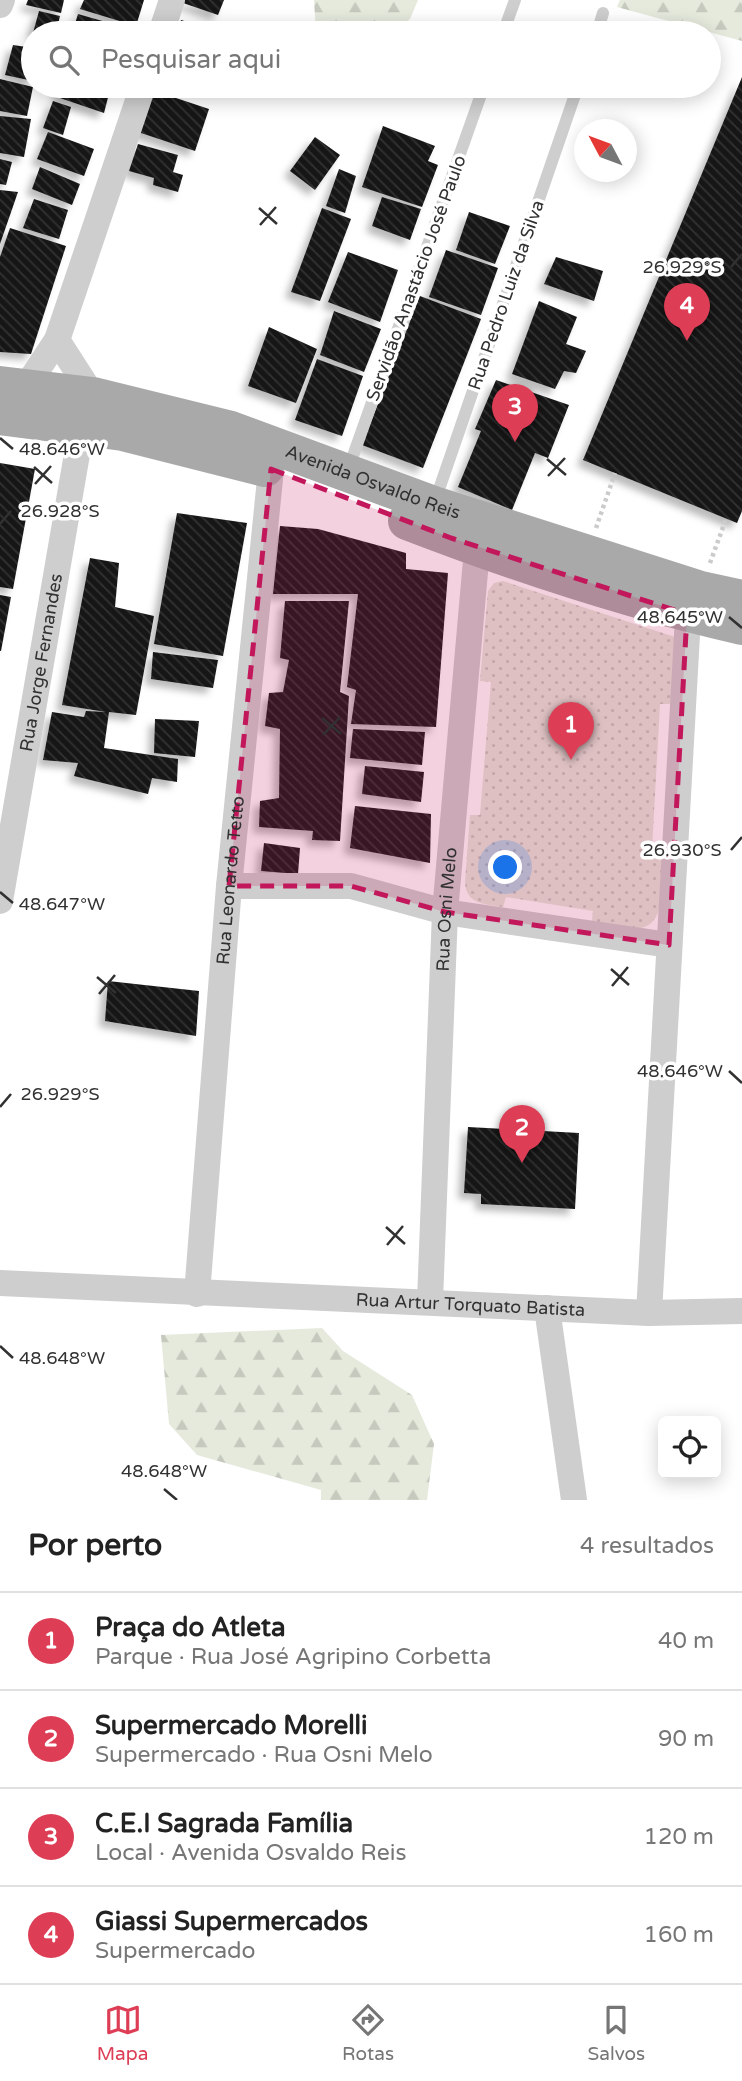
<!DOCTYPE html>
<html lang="pt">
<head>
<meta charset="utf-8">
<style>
  body { margin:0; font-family:"Varela Round",sans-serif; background:#f2f2f2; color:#222 }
  .controls { position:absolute; right:21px; bottom:21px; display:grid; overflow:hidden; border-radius:10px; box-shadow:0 4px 18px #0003 }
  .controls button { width:63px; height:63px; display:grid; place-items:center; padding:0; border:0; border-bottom:2px solid #e0e0e0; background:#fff; color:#222; font:35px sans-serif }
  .compass { position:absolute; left:574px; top:119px; width:63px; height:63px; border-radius:50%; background:#fff; box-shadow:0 4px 18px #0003; rotate:311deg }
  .you { position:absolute; left:506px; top:868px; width:24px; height:24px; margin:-18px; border:5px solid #fff; border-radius:50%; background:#1a73e8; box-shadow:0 0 0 10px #1a73e833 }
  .badge { display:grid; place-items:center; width:46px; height:46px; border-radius:50%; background:#dd3e56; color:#fff; font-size:23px; font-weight:700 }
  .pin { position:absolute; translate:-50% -58px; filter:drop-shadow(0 2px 4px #0008) }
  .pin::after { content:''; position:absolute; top:37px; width:24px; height:21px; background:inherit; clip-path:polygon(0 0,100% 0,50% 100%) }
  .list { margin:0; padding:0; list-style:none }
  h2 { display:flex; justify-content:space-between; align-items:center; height:91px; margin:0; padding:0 28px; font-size:30px }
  h2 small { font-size:23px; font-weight:400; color:#767676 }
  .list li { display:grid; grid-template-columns:46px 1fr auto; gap:21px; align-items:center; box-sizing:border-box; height:98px; padding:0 28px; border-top:2px solid #e0e0e0 }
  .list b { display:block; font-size:26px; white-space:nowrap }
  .list p { margin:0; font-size:23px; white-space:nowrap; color:#767676 }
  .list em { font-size:23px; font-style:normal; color:#767676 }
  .icon { flex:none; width:38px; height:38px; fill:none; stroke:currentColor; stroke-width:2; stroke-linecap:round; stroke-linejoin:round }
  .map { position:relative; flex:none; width:742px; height:1500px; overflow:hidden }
  .search { position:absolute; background:#fff; box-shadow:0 4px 18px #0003; left:21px; right:21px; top:21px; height:77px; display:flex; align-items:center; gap:18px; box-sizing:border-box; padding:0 24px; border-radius:38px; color:#767676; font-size:26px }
  .sheet { height:483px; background:#fff }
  nav { display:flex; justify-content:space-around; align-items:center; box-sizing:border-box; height:98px; border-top:2px solid #e0e0e0; background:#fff; font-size:19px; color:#767676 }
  nav a { display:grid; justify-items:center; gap:4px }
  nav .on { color:#dd3e56 }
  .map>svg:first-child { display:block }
  .forest { fill:url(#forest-firs) }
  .park { fill:url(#park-dots) }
  .building { fill:url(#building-back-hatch); filter:url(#shadow) }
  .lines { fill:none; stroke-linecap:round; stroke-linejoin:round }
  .path { stroke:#cbcbcb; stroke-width:4.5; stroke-dasharray:3.5 3.5; stroke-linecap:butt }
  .lane { stroke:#cecece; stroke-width:12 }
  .street { stroke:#cecece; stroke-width:26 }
  .primary { stroke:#a9a9a9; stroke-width:38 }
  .marked { fill:#c2185b; fill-opacity:0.2; stroke:#c2185b; stroke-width:5; stroke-dasharray:14 9; stroke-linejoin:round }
  .ticks { fill:none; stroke:#313131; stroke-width:2.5 }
  .labels { text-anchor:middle; stroke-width:7; stroke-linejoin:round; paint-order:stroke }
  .street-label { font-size:18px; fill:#313131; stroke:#fff }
  .ticks-label { font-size:18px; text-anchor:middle; fill:#313131; stroke:#fff; stroke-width:7; stroke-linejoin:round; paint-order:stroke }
</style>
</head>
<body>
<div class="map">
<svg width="742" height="1500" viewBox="0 0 742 1500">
  <defs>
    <pattern id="forest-firs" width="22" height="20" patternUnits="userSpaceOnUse" patternTransform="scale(1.75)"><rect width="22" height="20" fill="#e5eadd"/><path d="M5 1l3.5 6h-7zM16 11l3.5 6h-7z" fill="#c5c9be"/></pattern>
    <pattern id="park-dots" width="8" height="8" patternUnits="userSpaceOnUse" patternTransform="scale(1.75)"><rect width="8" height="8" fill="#e5eadd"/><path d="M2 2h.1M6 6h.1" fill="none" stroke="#c5c9be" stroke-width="1.8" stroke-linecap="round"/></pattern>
    <pattern id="building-back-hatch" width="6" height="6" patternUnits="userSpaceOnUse" patternTransform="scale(1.75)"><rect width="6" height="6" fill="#181818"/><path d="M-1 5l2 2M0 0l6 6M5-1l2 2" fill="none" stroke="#313131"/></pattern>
    <filter id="shadow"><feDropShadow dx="-6" dy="6" stdDeviation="3.5" flood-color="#0004"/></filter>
  </defs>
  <rect width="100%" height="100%" fill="#fff"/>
  <path class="forest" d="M314 0H418L410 19 394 33H316Z
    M620 0H742V41L617 7Z
    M322 1328 343 1351 412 1395 434 1444 427 1500H321V1490L197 1455 169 1424 161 1335Z"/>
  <path class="park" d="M503 581 675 637 671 704H660L652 849H663C662 871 669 923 641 928 626 931 606 923 592 921L593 911 506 897 503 907C486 904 466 905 465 882L470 815H480L491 682 480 681 488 591 494 583Z"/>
  <path class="building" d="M28 0H64L61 13 26 5Z
    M84 0H144L136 26 80 9Z
    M184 0H224L218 15 183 3Z
    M39 11 60 16 56 33H33Z
    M78 14 134 30 133 33H72Z
    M181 20 224 33H177Z
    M13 45 33 48V81L5 75Z
    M742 77V511L737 523 583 460Z
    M0 79 33 87 27 116 0 111Z
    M61 86H111L104 113 57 97Z
    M149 89 209 109 195 151 135 131Z
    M53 101 71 107 63 135 43 128Z
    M0 116 31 119 24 157 0 153Z
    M383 126 435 146 428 161 438 165 422 207 362 187Z
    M48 132 94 149 84 176 37 159Z
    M315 137 340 155 315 190 290 171Z
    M138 144 178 155 173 172 183 175 178 192 153 185 154 178 129 171Z
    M0 159 12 162 6 185 0 184Z
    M40 167 80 184 72 205 32 189Z
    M339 169 356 176 345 213 326 206Z
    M0 190 18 192 0 244Z
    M382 197 421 209 410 240 372 226Z
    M34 199 68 210 59 239 23 228Z
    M322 208 351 219 320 301 291 292Z
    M469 212 510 226 495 264 456 250Z
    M10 228 66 246 31 354 0 352V257Z
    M446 250 498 268 481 315 429 297Z
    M348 252 398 270 380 322 328 302Z
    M556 257 603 271 594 301 544 284Z
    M420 296 481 319 423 468 362 445Z
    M539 301 577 317 566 344 586 351 576 373 564 371 555 389 512 374Z
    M334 311 381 329 364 372 320 355Z
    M269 327 317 349 296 403 248 386Z
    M317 359 363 376 342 436 295 420Z
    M496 380 569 405 548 458 535 453 512 510 458 487 481 431 475 429Z
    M0 463 35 469 13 589 0 587Z
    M177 513 247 523 223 656 154 644Z
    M280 526 318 529 406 553V569L448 573 436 727 351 724 356 690 347 687 358 594H273Z
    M90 558 119 563 115 607 154 616 136 715 109 712 104 748 178 759 177 782 152 778 148 794 74 776 78 763 43 760 52 712 84 717 86 711 106 712 62 705Z
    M0 595 11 597 1 651H0Z
    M285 601H349L340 692 349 696 340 841 312 840 313 831 259 827 260 801 279 798 280 729 265 726 269 693 283 692 289 660 280 658Z
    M153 652 218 660 213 688 151 679Z
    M155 719 199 721 195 757 154 753Z
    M353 729 425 732 422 765 350 758Z
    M365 766 424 772 421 802 362 794Z
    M355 806 431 814 430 863 350 848Z
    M264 843 300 848 298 874 261 871Z
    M108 981 199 991 196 1036 105 1021Z
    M468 1127 579 1133 575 1209 481 1204V1194L464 1193Z"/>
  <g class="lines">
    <path class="path" d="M596 528 615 473
      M710 563 726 519"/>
    <path class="lane" d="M503 33 515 0
      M597 33 603 13
      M348 470 484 86
      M435 501 578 86"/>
    <g class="street">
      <path d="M0 5 2 0"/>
      <path d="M161 33 172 0"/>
      <path d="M57 340 93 396"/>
      <path d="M26 387 57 340 143 86"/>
      <path d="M229 886H351L445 912 669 945"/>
      <path id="s1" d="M0 901 82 425"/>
      <path id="s2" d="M0 1283 649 1313 742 1311"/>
      <path id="s3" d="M197 1294 229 886 271 469"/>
      <path id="s4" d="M430 1301 445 912 477 549 483 532"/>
      <path d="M547 1308 574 1500"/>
      <path d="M649 1313 689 599"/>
    </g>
    <g class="primary">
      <path id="s5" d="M0 385 93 396 231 430 434 505 701 590 742 599"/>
      <path d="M0 416 123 432 265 468"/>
      <path d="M407 521C516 563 628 600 742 626"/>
    </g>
  </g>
  <path class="marked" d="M271 469 451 538 687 614 669 945 445 912 351 886H229Z"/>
  <path class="ticks" d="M259 208 277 224M260 225 276 207M731 267 742 254M0 438 13 449M547 459 566 475M34 467 52 483M548 476 565 458M35 484 51 466M0 524 11 511M729 617 742 628M322 718 341 734M323 735 340 717M731 850 742 837M0 892 13 903M611 969 629 985M97 977 116 993M612 986 628 967M99 994 115 975M729 1071 742 1083M0 1107 11 1094M386 1227 405 1244M387 1245 403 1226M0 1346 13 1358M164 1489 177 1500"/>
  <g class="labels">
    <g class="street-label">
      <text transform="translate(416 278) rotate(-70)" y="6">Servidão Anastácio José Paulo</text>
      <text transform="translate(506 295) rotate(-71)" y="6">Rua Pedro Luiz da Silva</text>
      <text dy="6" stroke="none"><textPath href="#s5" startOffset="387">Avenida Osvaldo Reis</textPath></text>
      <text dy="6" stroke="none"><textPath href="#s1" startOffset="242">Rua Jorge Fernandes</textPath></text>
      <text dy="6" stroke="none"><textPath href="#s3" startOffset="415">Rua Leonardo Tetto</textPath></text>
      <text dy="6" stroke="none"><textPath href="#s4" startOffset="392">Rua Osni Melo</textPath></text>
      <text dy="6" stroke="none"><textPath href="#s2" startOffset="471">Rua Artur Torquato Batista</textPath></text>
    </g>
  </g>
  <g class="ticks-label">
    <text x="682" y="273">26.929°S</text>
    <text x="62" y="455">48.646°W</text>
    <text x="60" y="517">26.928°S</text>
    <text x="680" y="623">48.645°W</text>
    <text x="682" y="856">26.930°S</text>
    <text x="62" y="910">48.647°W</text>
    <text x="680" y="1077">48.646°W</text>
    <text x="60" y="1100">26.929°S</text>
    <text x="62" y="1364">48.648°W</text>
    <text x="164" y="1477">48.648°W</text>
  </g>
</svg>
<div class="controls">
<button><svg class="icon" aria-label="locate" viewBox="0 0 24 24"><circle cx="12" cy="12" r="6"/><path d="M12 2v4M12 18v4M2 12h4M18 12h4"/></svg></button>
</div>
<svg class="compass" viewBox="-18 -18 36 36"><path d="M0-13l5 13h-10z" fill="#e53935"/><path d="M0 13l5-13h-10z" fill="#767676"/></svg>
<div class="you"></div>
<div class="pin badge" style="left:571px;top:760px">1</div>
<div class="pin badge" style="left:522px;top:1163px">2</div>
<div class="pin badge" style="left:515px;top:442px">3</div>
<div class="pin badge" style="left:687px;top:341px">4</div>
<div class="search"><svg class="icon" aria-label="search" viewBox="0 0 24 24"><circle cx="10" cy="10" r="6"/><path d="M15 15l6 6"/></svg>Pesquisar aqui</div>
</div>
<section class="sheet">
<h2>Por perto<small>4 resultados</small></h2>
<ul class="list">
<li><span class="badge">1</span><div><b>Praça do Atleta</b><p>Parque · Rua José Agripino Corbetta</p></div><em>40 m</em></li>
<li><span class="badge">2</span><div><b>Supermercado Morelli</b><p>Supermercado · Rua Osni Melo</p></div><em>90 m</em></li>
<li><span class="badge">3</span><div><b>C.E.I Sagrada Família</b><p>Local · Avenida Osvaldo Reis</p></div><em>120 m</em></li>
<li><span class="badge">4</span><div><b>Giassi Supermercados</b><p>Supermercado</p></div><em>160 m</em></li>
</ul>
</section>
<nav>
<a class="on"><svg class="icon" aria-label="map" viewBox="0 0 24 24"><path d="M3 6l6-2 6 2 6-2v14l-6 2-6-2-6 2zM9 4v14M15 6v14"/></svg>Mapa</a>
<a><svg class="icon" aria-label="directions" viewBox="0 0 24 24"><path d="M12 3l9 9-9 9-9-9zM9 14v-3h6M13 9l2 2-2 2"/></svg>Rotas</a>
<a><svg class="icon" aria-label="saved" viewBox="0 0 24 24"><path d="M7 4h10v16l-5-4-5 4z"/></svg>Salvos</a>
</nav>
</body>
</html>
